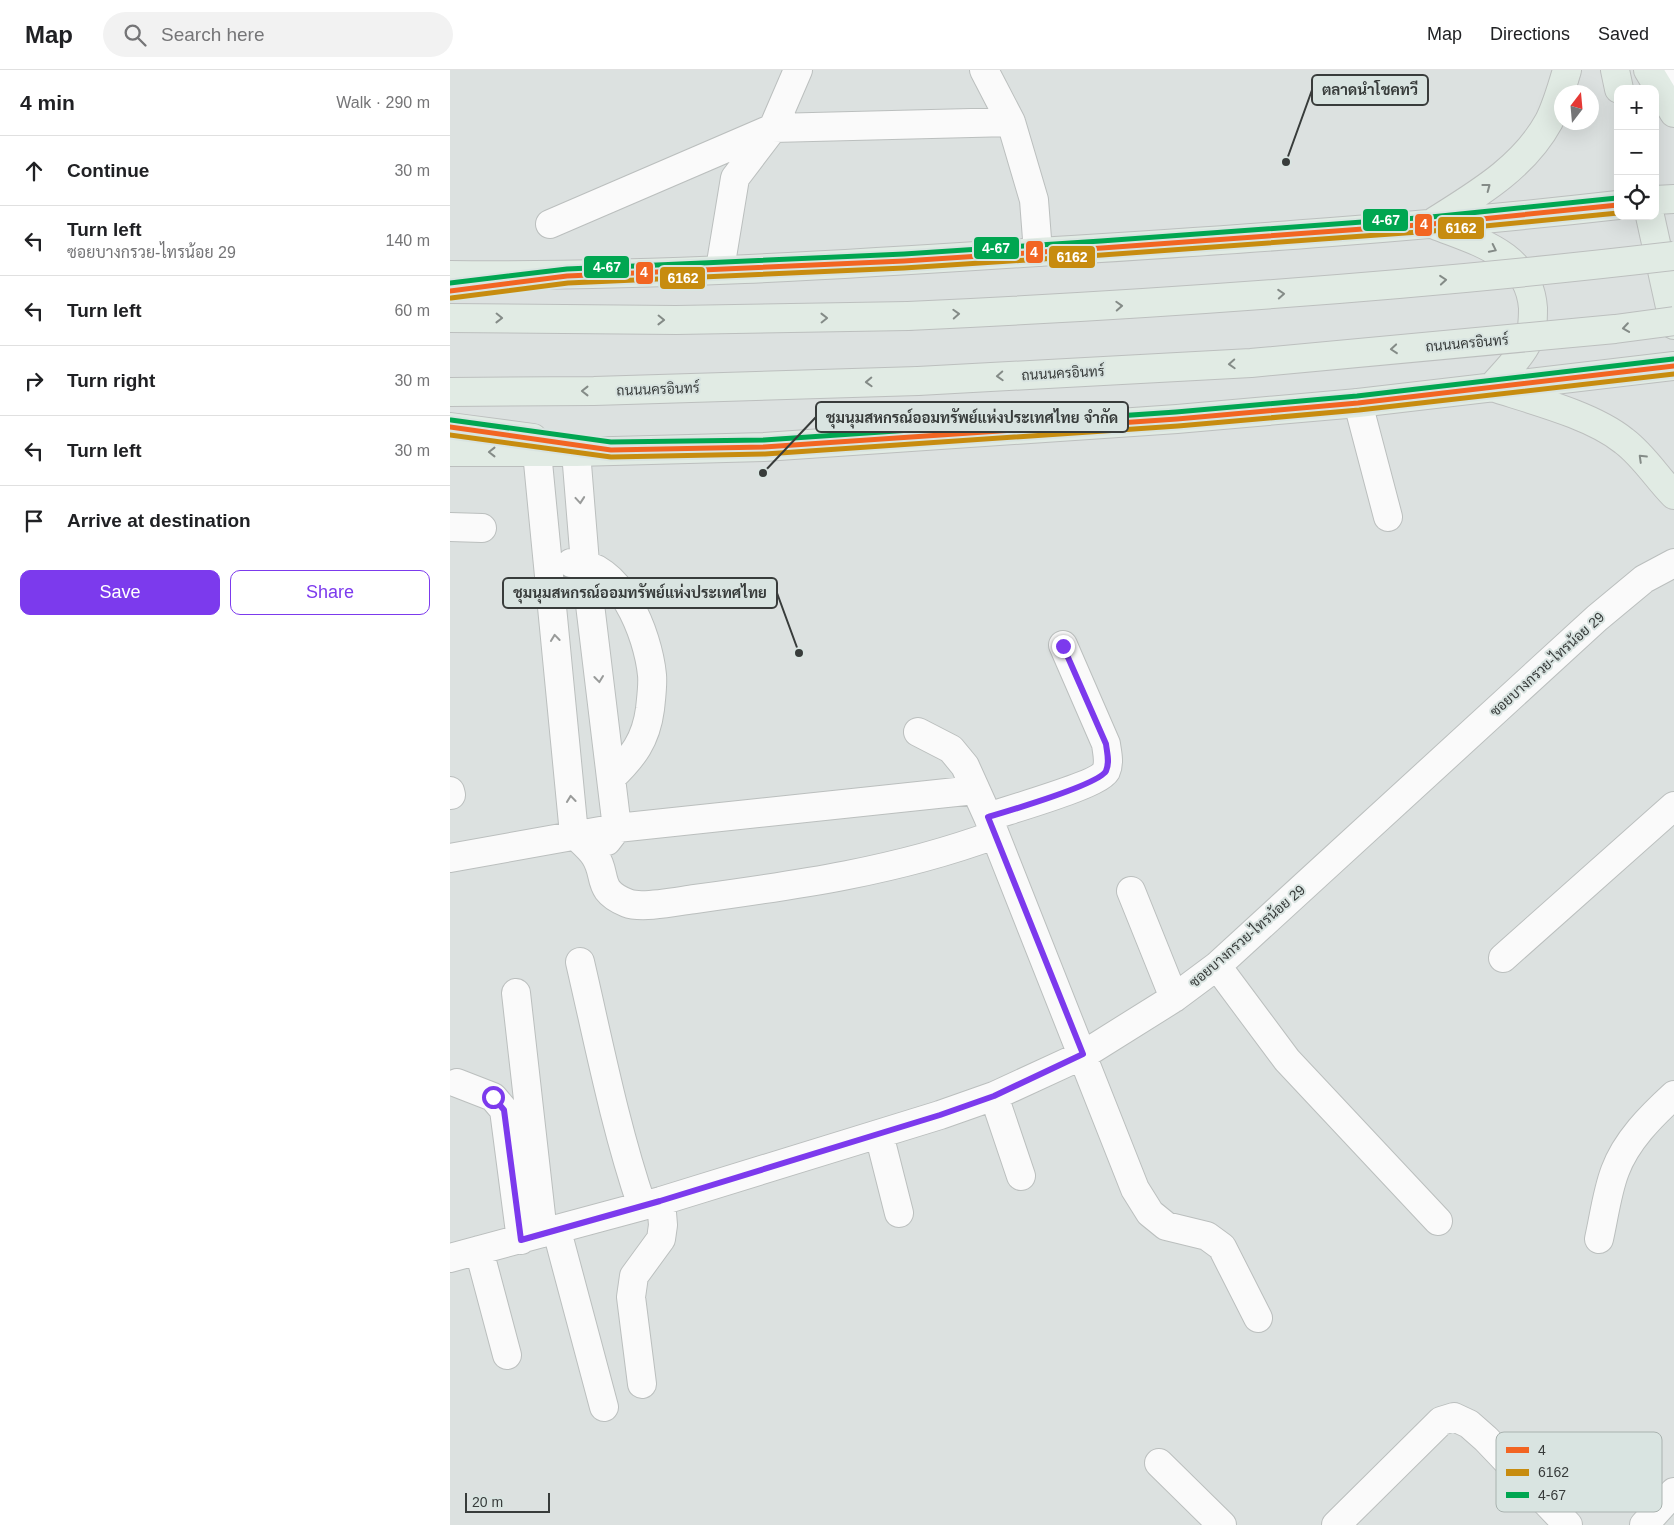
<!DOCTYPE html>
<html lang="en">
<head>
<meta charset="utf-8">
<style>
  body { margin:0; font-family:Helvetica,Sarabun,sans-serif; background:#f2f2f2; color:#202124 }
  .controls { position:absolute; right:15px; top:15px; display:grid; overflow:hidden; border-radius:10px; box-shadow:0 5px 20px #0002 }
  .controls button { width:45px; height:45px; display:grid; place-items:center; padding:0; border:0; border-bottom:1px solid #e0e0e0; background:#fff; color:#202124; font:25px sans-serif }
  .compass { position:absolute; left:1104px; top:15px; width:45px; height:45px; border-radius:50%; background:#fff; box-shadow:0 5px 20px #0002; rotate:16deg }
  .scale { position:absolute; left:15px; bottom:12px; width:85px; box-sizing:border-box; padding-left:5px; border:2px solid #383c3b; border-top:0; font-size:14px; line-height:18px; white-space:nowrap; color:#383c3b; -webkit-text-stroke:4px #d9e4e1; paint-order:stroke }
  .stop { position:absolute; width:15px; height:15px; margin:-11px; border:4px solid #7c3aed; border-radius:50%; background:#fff }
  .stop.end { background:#7c3aed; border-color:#fff; box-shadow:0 1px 5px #0008 }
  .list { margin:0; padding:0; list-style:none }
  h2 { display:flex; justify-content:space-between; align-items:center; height:65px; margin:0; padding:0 20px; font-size:21px }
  h2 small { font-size:16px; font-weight:400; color:#757577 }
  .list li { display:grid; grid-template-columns:32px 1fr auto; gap:15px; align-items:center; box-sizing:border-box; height:70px; padding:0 20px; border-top:1px solid #e0e0e0 }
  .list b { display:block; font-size:19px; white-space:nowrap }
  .list p { margin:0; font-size:16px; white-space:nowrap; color:#757577 }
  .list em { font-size:16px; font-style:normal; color:#757577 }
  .actions { display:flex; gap:10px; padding:15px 20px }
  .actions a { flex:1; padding:11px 0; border:1px solid #7c3aed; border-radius:10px; text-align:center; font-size:18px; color:#7c3aed }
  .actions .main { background:#7c3aed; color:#fff }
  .icon { flex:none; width:28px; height:28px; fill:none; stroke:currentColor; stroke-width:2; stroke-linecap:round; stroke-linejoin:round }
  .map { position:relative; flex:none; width:1224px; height:1455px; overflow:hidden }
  header { display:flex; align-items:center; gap:30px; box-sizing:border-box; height:70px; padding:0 25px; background:#fff; border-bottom:1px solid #e0e0e0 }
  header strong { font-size:24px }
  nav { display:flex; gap:28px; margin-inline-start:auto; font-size:18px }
  .search { width:350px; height:45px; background:#f2f2f2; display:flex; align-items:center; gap:12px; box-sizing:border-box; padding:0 18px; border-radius:28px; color:#757577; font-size:19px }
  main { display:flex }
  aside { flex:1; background:#fff }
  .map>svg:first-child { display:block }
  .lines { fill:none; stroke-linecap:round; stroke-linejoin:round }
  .minor-casing { stroke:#bbbfbe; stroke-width:30 }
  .major-casing { stroke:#bcbfbe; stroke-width:30 }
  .minor { stroke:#fafafa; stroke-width:28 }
  .major { stroke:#e1ebe4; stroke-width:28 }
  .major-bridge-casing { stroke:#bcbfbe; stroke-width:30; stroke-linecap:butt }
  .major-bridge { stroke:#e1ebe4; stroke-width:28 }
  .bus-1-casing { stroke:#d9e4e1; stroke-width:9 }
  .bus-2-casing { stroke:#d9e4e1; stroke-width:9 }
  .bus-3-casing { stroke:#d9e4e1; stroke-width:9 }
  .bus-1 { stroke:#f26522; stroke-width:5 }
  .bus-2 { stroke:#c78c0f; stroke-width:5 }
  .bus-3 { stroke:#00a651; stroke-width:5 }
  .oneway { stroke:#848b87 }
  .oneway2 { stroke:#999b9a }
  .route { stroke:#7c3aed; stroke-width:6 }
  .labels { text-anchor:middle; stroke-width:4; stroke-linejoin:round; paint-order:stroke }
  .street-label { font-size:14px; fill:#383c3b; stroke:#d9e4e1 }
  .key { fill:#d9e4e1; stroke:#a9b2af; stroke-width:1 }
  .key-label { font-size:14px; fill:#383c3b }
  .leader { fill:none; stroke:#383c3b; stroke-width:2 }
  .callout-dot { fill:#383c3b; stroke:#d9e4e1; stroke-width:2 }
  .callout { fill:#d9e4e1; stroke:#383c3b; stroke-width:2 }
  .callout-label { font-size:15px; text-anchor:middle; font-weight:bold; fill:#383c3b }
  .line-badge { stroke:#d9e4e1; stroke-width:2 }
  .badge-label { font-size:14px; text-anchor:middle; font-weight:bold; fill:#fff }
</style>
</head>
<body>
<header>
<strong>Map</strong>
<div class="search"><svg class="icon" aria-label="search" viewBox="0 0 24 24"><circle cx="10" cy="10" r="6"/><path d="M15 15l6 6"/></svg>Search here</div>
<nav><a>Map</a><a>Directions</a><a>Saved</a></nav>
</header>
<main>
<aside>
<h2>4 min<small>Walk · 290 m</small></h2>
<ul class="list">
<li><svg class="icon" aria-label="ahead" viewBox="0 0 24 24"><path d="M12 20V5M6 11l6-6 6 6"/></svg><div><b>Continue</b></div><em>30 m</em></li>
<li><svg class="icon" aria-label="left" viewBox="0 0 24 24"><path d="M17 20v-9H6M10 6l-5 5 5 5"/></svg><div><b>Turn left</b><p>ซอยบางกรวย-ไทรน้อย 29</p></div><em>140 m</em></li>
<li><svg class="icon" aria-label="left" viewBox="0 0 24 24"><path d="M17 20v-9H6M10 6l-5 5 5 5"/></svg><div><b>Turn left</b></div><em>60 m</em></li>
<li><svg class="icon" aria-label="right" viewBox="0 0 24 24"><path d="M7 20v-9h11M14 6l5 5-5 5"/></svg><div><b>Turn right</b></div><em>30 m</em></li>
<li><svg class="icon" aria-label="left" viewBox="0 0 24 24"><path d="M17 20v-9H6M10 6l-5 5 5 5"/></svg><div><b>Turn left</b></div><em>30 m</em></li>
<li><svg class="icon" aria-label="arrive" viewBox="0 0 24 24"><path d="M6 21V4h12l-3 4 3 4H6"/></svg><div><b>Arrive at destination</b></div></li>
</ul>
<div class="actions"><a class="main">Save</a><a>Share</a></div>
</aside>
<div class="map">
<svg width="1224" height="1455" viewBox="0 0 1224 1455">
  <rect width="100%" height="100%" fill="#dce1e0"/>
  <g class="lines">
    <g class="minor-casing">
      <path id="minor" d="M534 0 561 52
        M1210 23 1224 0
        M100 154 323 58 348 0
        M270 199 285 108 323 58 561 52 584 130 588 182
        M908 333 938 447
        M87 382 124 764C131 771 140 778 145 786 158 806 145 820 177 833 192 839 229 831 245 829 348 815 446 801 544 765
        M126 382 135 493 167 758 157 771
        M0 457 32 458
        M121 493C170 491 198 564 202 605 203 615 201 629 200 639 196 670 183 687 161 708
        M468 662 501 679 515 696 538 747 685 1119 700 1143 716 1156 757 1166 772 1177 808 1248
        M0 721 1 725
        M538 747C558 740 648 715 656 701 660 692 657 683 656 674L613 575
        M0 788 167 758 525 720
        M681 821 724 928
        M1053 888 1224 736
        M130 892C149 974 165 1057 192 1136
        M767 896 837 990 988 1151
        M66 923 93 1163
        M7 1013 43 1027 54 1040 71 1170
        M544 1026 571 1106
        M429 1064 449 1143
        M107 1161 154 1337
        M1149 1169C1154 1147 1157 1122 1165 1101 1176 1071 1201 1046 1224 1025
        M29 1180 57 1285
        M0 1188 211 1131 490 1045 544 1026 633 985 724 928 767 896 1147 548 1194 509 1224 493
        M192 1314 181 1227 184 1206 211 1169 213 1155 211 1131
        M709 1393 772 1455
        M886 1455 991 1351 1004 1347 1019 1354 1036 1369 1118 1455
        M1194 1455 1224 1422"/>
    </g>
    <g class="major-casing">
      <path id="major" d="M1165 0 1169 19
        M1198 0 1224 43
        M1205 130 1224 129
        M1200 146 1224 255
        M985 151C1028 124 1074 97 1099 51 1107 35 1112 17 1117 0
        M985 155C1028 172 1079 184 1083 238 1083 250 1083 265 1076 275 1068 290 1053 304 1042 317 1082 330 1142 345 1174 371 1194 386 1207 408 1224 425
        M0 205C196 207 392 195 588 182 781 170 975 157 1168 135
        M0 248 226 250 458 246
        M0 322 144 321 468 311
        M0 357 83 368
        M0 382H126L314 377 727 349 908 333 1224 296"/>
    </g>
    <use href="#minor" class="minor"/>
    <use href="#major" class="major"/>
    <g class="major-bridge-casing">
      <path id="major-bridge" d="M458 246C714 234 969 216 1224 186
        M468 311 801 293 1165 259 1224 251"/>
    </g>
    <use href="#major-bridge" class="major-bridge"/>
    <g class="bus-1-casing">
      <path id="bus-1" d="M0 221 117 206 454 191 652 178 982 154 1168 135
        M0 357 161 380 314 377 727 349 908 333 1224 296"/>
    </g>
    <g class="bus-2-casing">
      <path id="bus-2" d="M1 228 118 213 454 198 652 185 983 161 1168 143
        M0 365 161 387 315 384 728 356 909 340 1224 304"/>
    </g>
    <g class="bus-3-casing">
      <path id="bus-3" d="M0 213 117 199 454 184 651 171 981 147 1167 128
        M1 350 161 372 314 370 726 342 907 326 1223 289"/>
    </g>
    <use href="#bus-1" class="bus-1"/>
    <use href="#bus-2" class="bus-2"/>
    <use href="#bus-3" class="bus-3"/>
  </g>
  <defs><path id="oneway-chevron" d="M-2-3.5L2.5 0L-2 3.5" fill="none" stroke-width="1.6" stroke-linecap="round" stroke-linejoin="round" transform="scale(1.25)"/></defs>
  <g class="oneway">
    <use href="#oneway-chevron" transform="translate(1037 117) rotate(-37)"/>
    <use href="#oneway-chevron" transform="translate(1043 179) rotate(26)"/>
    <use href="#oneway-chevron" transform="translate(993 210) rotate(-5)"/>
    <use href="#oneway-chevron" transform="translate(831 224) rotate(-4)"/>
    <use href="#oneway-chevron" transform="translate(669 236) rotate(-3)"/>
    <use href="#oneway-chevron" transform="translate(506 244) rotate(-3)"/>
    <use href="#oneway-chevron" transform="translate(49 248) rotate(1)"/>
    <use href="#oneway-chevron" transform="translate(374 248) rotate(-1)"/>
    <use href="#oneway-chevron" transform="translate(211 250) rotate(1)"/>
    <use href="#oneway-chevron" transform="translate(1176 258) rotate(172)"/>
    <use href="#oneway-chevron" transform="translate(944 279) rotate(175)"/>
    <use href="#oneway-chevron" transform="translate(782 294) rotate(177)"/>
    <use href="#oneway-chevron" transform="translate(550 306) rotate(177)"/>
    <use href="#oneway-chevron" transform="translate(419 312) rotate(178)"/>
    <use href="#oneway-chevron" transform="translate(135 321) rotate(180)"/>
    <use href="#oneway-chevron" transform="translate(42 382) rotate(180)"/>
    <use href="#oneway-chevron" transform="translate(1192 388) rotate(-136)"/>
  </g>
  <g class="oneway2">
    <use href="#oneway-chevron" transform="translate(130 430) rotate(85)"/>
    <use href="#oneway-chevron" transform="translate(105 568) rotate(-96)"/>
    <use href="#oneway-chevron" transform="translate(149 609) rotate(83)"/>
    <use href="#oneway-chevron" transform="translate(121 729) rotate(-96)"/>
  </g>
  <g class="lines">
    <path class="route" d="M43 1027 54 1040 71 1170 210 1131 490 1045 544 1026 633 984 538 747C558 741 648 715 656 701 660 692 657 683 656 674L613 576"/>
  </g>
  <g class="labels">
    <g class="street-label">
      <text transform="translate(1017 273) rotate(-5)" y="5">ถนนนครอินทร์</text>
      <text transform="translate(613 303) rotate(-3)" y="5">ถนนนครอินทร์</text>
      <text transform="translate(208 319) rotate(-2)" y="5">ถนนนครอินทร์</text>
      <text transform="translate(1097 594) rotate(-42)" y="5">ซอยบางกรวย-ไทรน้อย 29</text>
      <text transform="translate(797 866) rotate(-41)" y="5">ซอยบางกรวย-ไทรน้อย 29</text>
    </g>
  </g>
  <rect x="1046" y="1362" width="166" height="80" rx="8" class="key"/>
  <rect x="1056" y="1377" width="23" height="6" fill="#f26522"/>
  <rect x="1056" y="1399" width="23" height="7" fill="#c78c0f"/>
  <rect x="1056" y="1422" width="23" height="6" fill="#00a651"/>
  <g class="key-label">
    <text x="1088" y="1385">4</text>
    <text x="1088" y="1407">6162</text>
    <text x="1088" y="1430">4-67</text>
  </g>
  <path class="leader" d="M836 92L862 20M313 403L366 347M349 583L327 523"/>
  <g class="callout-dot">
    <circle cx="836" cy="92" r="5"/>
    <circle cx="313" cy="403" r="5"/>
    <circle cx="349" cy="583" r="5"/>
  </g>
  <g class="callout">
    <rect x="862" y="5" width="116" height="30" rx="5"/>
    <rect x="366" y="332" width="312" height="30" rx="5"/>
    <rect x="53" y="508" width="274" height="30" rx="5"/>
  </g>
  <g class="callout-label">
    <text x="920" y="25">ตลาดนำโชคทวี</text>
    <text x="522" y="353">ชุมนุมสหกรณ์ออมทรัพย์แห่งประเทศไทย จำกัด</text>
    <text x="190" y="528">ชุมนุมสหกรณ์ออมทรัพย์แห่งประเทศไทย</text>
  </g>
  <g class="line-badge">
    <rect x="912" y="138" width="47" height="24" rx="5" fill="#00a651"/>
    <rect x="964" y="143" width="19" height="24" rx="5" fill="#f26522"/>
    <rect x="987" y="146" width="48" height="24" rx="5" fill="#c78c0f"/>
    <rect x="523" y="166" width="47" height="24" rx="5" fill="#00a651"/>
    <rect x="575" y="170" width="19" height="24" rx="5" fill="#f26522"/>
    <rect x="598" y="175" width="48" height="24" rx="5" fill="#c78c0f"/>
    <rect x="133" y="185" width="47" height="24" rx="5" fill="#00a651"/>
    <rect x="185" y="191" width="19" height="24" rx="5" fill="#f26522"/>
    <rect x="209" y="196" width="47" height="24" rx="5" fill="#c78c0f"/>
  </g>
  <g class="badge-label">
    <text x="936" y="155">4-67</text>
    <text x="974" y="159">4</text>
    <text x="1011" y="163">6162</text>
    <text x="546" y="183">4-67</text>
    <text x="584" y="187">4</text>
    <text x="622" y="192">6162</text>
    <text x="157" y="202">4-67</text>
    <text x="194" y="207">4</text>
    <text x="233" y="213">6162</text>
  </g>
</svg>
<div class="controls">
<button>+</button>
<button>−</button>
<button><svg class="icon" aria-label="locate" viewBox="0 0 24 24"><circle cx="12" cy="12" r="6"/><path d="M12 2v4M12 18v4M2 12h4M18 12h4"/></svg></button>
</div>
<svg class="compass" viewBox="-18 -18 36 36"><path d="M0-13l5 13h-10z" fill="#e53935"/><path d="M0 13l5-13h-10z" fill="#757577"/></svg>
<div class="scale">20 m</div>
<div class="stop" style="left:43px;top:1027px"></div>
<div class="stop end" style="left:613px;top:576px"></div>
</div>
</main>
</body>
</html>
